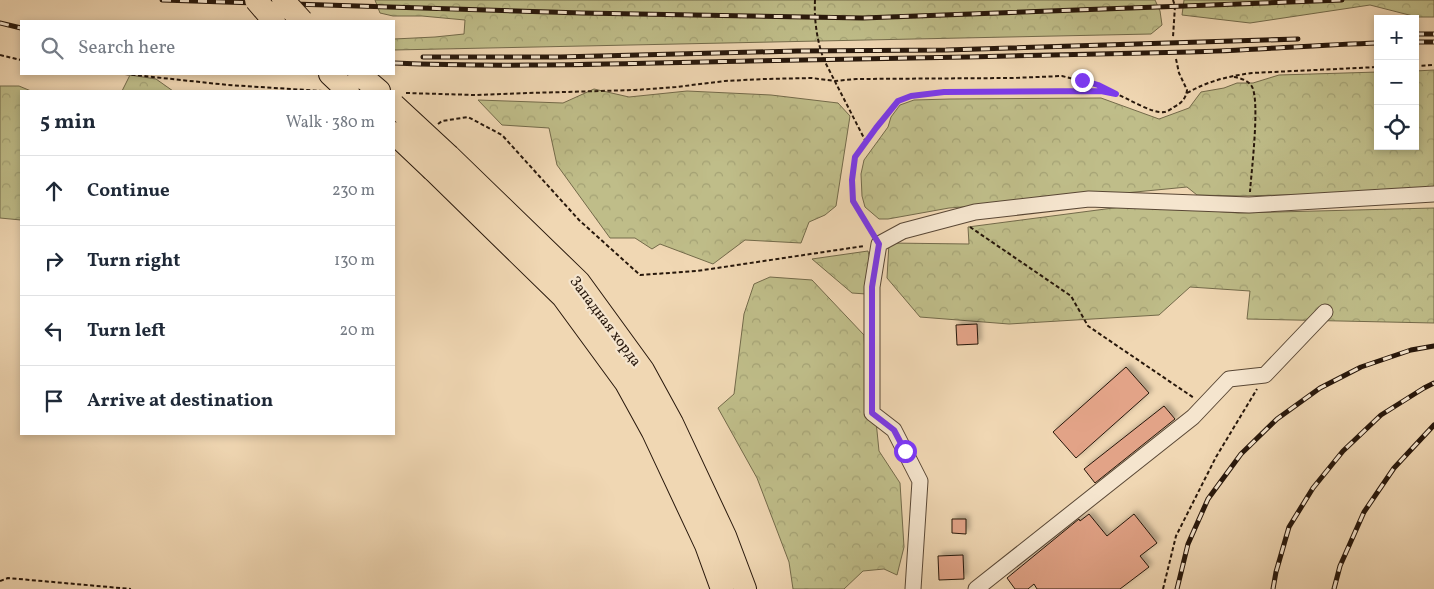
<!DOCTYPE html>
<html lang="en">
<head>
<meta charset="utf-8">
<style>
  body { margin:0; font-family:Vollkorn,serif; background:#f6f6f7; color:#1f2937 }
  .controls { position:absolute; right:15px; top:15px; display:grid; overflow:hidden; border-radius:0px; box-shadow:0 2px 8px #0003 }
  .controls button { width:45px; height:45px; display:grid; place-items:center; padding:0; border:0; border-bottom:1px solid #e0e1e3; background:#fff; color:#1f2937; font:25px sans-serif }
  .stop { position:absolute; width:15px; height:15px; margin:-11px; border:4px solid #7c3aed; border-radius:50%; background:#fff }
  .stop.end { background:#7c3aed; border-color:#fff; box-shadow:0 1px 5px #0008 }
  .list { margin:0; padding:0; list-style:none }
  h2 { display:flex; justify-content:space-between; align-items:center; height:65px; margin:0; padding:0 20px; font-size:21px }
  h2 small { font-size:16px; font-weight:400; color:#747a83 }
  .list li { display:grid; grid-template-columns:32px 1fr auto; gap:15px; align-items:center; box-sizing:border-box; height:70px; padding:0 20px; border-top:1px solid #e0e1e3 }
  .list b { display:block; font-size:19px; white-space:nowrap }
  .list em { font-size:16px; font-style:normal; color:#747a83 }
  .icon { flex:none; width:28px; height:28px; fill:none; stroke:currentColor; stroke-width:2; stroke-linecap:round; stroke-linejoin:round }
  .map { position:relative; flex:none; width:1434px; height:589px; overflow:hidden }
  .search { position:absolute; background:#fff; box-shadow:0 2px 8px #0003; left:20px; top:20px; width:375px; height:55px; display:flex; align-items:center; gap:12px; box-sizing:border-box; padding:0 18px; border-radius:0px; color:#747a83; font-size:19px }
  .panel { position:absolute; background:#fff; box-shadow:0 2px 8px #0003; left:20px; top:90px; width:375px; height:345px; border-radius:0px }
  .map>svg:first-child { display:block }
  .forest { fill:url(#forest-crowns); stroke:#736a4a }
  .building { fill:#e2a387; stroke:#27170b; filter:url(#shadow) }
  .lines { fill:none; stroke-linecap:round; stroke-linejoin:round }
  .minor-casing { stroke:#594735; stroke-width:17 }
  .highway-casing { stroke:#27170b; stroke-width:24 }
  .path { stroke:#27170b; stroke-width:2; stroke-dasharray:4 2.5; stroke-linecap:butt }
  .minor { stroke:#f5e5ce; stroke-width:15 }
  .highway { stroke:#f0d7b3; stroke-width:22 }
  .rail-casing { stroke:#27170b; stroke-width:5 }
  .rail { stroke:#f5e5ce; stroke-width:3; stroke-dasharray:9; stroke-linecap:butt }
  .highway-bridge-casing { stroke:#27170b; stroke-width:24; stroke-linecap:butt }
  .highway-bridge { stroke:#f0d7b3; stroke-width:22 }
  .route { stroke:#7c3aed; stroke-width:6 }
  .labels { text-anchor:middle; stroke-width:4.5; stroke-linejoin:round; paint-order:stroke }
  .street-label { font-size:15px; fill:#27170b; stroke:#f5e5ce }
</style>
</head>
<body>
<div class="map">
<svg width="1434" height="589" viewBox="0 0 1434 589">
  <defs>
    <pattern id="forest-crowns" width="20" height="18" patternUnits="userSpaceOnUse" patternTransform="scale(1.25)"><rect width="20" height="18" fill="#bfbd89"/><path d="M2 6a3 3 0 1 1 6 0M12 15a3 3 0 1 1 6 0" fill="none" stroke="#a4a275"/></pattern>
    <filter id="shadow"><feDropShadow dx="3.5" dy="-3.5" stdDeviation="2.5" flood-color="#0004"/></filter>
  </defs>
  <rect width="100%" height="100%" fill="#f0d7b3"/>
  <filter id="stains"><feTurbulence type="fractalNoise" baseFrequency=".004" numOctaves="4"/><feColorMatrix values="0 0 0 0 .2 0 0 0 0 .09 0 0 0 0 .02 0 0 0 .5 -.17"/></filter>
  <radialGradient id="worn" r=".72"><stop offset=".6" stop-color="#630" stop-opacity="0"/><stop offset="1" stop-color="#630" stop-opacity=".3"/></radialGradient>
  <path class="forest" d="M375 0H1155L1160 11 1162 25 1151 34 394 50V39L435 37 464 34 465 20 422 16H393L380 13Z
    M1184 0H1434V17H1417L1370 5 1250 23 1182 15Z
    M1434 70V191L1242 196 1197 195 1187 187 1042 201 949 208 888 219H879L865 207 862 196 861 174 864 160 888 127 891 117 900 105 914 100 950 99 1101 98 1159 119 1189 108 1201 92 1224 88 1237 83H1253L1279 75 1378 72V146H1415V71Z
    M130 75 156 79 173 91H122Z
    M0 86H19L31 91H21V220L0 218Z
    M594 89 629 97 687 91 771 95 838 103 850 116 836 206 825 215 809 222 801 243 745 240 713 264 660 244 652 249 635 238H610L557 165 549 128 502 125 478 100 563 103Z
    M1136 205 1238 213 1434 208V323L1247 319 1250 291 1190 287 1159 315 1009 324 920 317 887 278 889 243 969 244 968 227Z
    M868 251 872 269 866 294 852 293 812 259Z
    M770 277 812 280 864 335 867 396 876 421 879 451 900 483 904 547 897 575 884 569 863 571 844 589H793L789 562 757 478 718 408 734 394 744 314 754 284Z"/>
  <path class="building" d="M977 324 978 344 957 345 956 325Z
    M1126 367 1149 393 1076 458 1053 432Z
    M1164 406 1175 419 1095 483 1084 469Z
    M1089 514 1107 536 1134 514 1157 543 1140 556 1149 567 1120 589H1037L1034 584 1028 589H1015L1007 578 1079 519 1080 521Z
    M952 519H966V534L952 533Z
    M963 555 964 579 939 580 938 556Z"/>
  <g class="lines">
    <g class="minor-casing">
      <path id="minor" d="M913 589 920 481 894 430 872 413V287L879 244 903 231 975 212 1089 199 1249 205 1434 194
        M976 589 1193 417 1229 379 1265 375 1325 312"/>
    </g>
    <g class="highway-casing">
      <path id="highway" d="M330 74 348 91
        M359 74 379 91
        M449 156 579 282 643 370 672 423 725 536 745 589
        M433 170 563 297 626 383 653 432 706 545 722 589"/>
    </g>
    <path class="path" d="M815 0C814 20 817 41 824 60L866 142
      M1173 0 1175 6 1173 37
      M0 55 21 60
      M1415 66 1434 65
      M125 74 228 85 322 91
      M1234 77C1240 78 1247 80 1251 85 1261 97 1251 174 1250 192
      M406 93 475 95 529 93 635 90 676 87 725 81 764 79 812 78 835 81 856 79 1013 78 1062 76 1098 85 1113 92
      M1187 93C1208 81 1229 76 1252 73L1378 67
      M438 124 442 121 468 117 502 135 579 220 640 275 697 271 864 246
      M970 227 1071 296 1088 326 1194 398
      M873 234 853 201 852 180 855 157 876 128 898 101 911 96 944 92 1101 91C1106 92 1112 92 1116 94 1128 98 1152 114 1164 112 1167 112 1171 109 1174 107 1182 103 1186 98 1187 90L1179 73 1176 59
      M0 581 8 578 131 589
      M1163 589 1176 536 1216 457 1257 389"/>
    <use href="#minor" class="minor"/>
    <use href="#highway" class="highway"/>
    <g class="rail-casing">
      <path id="rail" d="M162 0 582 13 863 18 1342 0
        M0 23 21 28
        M1415 34H1434
        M1415 42H1434
        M423 57H560L797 51 946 50 1298 39
        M394 63C512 68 631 63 750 61 897 58 1043 56 1190 52 1253 50 1315 45 1378 43
        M1177 589 1188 544 1208 499 1241 454 1277 419 1320 388 1361 367 1411 350 1434 346
        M1273 589 1276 572 1289 527 1313 488 1343 451 1381 415 1424 388 1434 383
        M1334 589 1340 566 1364 512 1394 468 1434 425"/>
    </g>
    <use href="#rail" class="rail"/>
    <g class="highway-bridge-casing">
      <path id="highway-bridge" d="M256 0 274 21
        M283 0 302 21
        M394 105 449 156
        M394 133 433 170"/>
    </g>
    <use href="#highway-bridge" class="highway-bridge"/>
  </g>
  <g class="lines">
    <path class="route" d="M905 451 894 430 872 413V287L879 244 853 201 852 180 855 157 876 128 898 101 911 96 944 92 1101 91 1116 94 1098 85 1082 80"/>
  </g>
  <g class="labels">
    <g class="street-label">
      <text transform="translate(606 321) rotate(53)" y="5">Западная хорда</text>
    </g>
  </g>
  <rect width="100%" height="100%" filter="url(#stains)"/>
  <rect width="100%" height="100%" fill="url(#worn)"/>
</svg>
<div class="controls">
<button>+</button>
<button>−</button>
<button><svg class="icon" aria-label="locate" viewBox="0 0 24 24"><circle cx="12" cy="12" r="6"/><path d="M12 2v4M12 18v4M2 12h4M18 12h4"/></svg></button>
</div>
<div class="stop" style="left:905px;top:451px"></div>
<div class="stop end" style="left:1082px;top:80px"></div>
<div class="search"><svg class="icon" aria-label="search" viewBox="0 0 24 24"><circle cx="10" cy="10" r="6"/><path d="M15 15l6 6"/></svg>Search here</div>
<section class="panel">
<h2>5 min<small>Walk · 380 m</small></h2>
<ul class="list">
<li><svg class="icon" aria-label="ahead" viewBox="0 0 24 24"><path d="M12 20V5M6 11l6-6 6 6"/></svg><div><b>Continue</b></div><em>230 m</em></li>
<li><svg class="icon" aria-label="right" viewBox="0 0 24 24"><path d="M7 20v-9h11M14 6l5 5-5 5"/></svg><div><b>Turn right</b></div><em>130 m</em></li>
<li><svg class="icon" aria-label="left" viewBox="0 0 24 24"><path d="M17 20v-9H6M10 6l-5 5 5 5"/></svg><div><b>Turn left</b></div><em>20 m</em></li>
<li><svg class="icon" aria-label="arrive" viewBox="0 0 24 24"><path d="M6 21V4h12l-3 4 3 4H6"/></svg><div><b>Arrive at destination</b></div></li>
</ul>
</section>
</div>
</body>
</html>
